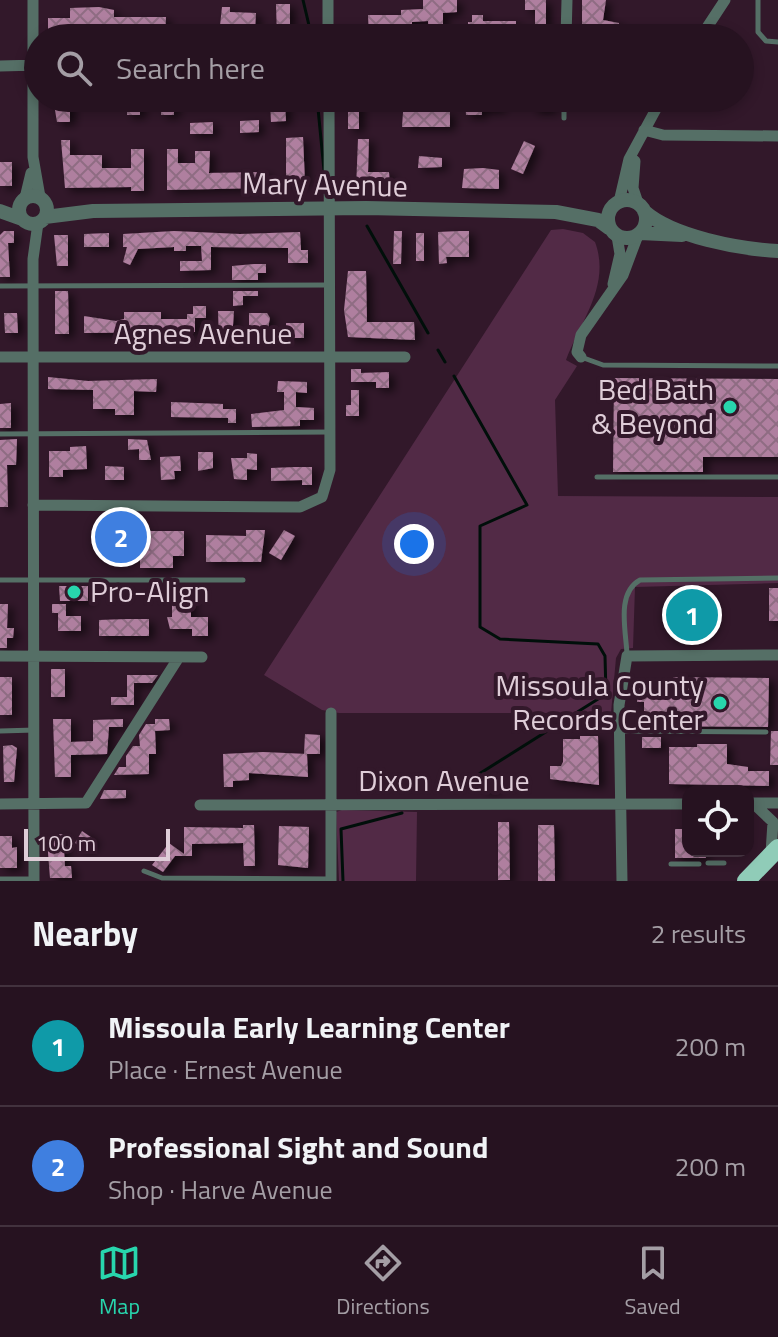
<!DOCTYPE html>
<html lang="en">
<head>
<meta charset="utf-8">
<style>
  body { margin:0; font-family:"Titillium Web",sans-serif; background:#2e1b29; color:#f1f3f6 }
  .controls { position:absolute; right:24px; bottom:24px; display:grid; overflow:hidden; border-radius:16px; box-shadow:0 4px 12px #0003 }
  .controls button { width:72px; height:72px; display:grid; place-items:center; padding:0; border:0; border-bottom:2px solid #42323e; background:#261220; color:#f1f3f6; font:40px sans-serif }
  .scale { position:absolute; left:24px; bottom:20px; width:146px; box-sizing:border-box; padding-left:8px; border:4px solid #dfcdd8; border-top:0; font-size:22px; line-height:28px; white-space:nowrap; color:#dfcdd8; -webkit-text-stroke:6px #32182a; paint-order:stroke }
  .you { position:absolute; left:414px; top:544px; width:28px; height:28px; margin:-20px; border:6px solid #fff; border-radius:50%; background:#1a73e8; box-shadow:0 0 0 12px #1a73e833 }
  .badge { display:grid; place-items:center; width:52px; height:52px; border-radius:50%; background:#28d5ad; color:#fff; font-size:26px; font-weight:700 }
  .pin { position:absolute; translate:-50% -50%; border:4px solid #fff; box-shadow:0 2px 8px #0006 }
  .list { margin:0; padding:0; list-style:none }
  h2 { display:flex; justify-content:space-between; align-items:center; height:104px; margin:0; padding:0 32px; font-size:34px }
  h2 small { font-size:26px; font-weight:400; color:#a49ea5 }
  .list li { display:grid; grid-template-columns:52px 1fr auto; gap:24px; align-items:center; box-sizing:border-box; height:120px; padding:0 32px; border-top:2px solid #42323e }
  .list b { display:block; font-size:30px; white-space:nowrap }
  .list p { margin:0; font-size:26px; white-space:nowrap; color:#a49ea5 }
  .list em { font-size:26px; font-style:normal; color:#a49ea5 }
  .icon { flex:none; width:44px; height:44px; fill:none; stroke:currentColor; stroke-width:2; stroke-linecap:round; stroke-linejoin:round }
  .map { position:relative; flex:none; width:778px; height:881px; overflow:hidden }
  .search { position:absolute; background:#261220; box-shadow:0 4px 12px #0003; left:24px; right:24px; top:24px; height:88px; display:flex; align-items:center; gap:20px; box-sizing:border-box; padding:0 28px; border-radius:44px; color:#a49ea5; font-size:30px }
  .sheet { height:344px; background:#261220 }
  nav { display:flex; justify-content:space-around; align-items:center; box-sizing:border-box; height:112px; border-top:2px solid #42323e; background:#261220; font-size:22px; color:#a49ea5 }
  nav a { display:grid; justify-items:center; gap:4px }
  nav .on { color:#28d5ad }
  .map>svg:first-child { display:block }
  .green { fill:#522a46 }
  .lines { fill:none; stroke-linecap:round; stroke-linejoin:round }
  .stream { stroke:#000f0a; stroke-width:3 }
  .building { fill:url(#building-cross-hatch); filter:url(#shadow) }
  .service { stroke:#556f66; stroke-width:5 }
  .minor { stroke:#556f66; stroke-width:11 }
  .tertiary { stroke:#556f66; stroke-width:14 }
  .trunk { stroke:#90ccb8; stroke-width:18 }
  .poi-dot { fill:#28d5ad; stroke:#32182a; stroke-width:3 }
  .labels { text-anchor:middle; stroke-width:8; stroke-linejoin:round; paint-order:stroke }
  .street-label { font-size:30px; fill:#dfcdd8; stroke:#32182a }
  .poi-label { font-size:30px; fill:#dfcdd8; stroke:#32182a; text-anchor:end }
</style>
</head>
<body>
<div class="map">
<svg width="778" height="881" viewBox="0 0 778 881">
  <defs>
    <pattern id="building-cross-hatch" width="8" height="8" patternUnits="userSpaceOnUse" patternTransform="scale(2)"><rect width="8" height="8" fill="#af7f9f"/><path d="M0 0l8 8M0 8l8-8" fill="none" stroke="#8f6c83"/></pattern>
    <filter id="shadow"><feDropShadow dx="5.5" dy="3.5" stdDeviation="4" flood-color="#0009"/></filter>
  </defs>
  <rect width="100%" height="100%" fill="#32182a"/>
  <path class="green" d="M563 229 583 233 595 242C611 285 581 320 566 360L577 366 555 400 558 496 778 497V583L635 587 633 648 621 649 616 658 611 713H339L322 710 264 675 551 230Z
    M342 810 417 812 416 881H339L336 812Z"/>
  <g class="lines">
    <path class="stream" d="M303 0 312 38
      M317 98 324 170
      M338 182 351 198
      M367 226 428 333
      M438 350 445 362
      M452 791 606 694 605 656 598 644 500 639 480 627V526L527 505 454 376
      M343 881 341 829 402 813"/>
  </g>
  <path class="building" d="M423 0H457V12L443 13V34L429 35 428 21 412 22V34L369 38 368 15H401V10L423 9Z
    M525 0H546V38H524V27H535V10H525Z
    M582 0H606L603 20 619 23 618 29 582 24Z
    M276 4H290V38H277Z
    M99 7 114 10V17H166L165 38H107L108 32H64V38H48V18H70V8Z
    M222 7H230V12L256 13 255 29H230V38H222L219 35Z
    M472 15H483V21H516V34L468 33V22H472Z
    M53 98H70V122H57Z
    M127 98H140V115H127Z
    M161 98H174V115H161Z
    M348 98H359V129H348Z
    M404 98H434V112H450V127H402Z
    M465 98H500V109H482V115H466Z
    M533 98H551V110H533Z
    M270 102H285L286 121 271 122Z
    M259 120V132L240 133V121Z
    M213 122V134H190V123Z
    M303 137 305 183H286V138Z
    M358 139H369L368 172H389L390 188 356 189Z
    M61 140H70V155H102V168H131V149H144V191H131V187L65 188Z
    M524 141 535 146 523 174 511 169Z
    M167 149H178V163H195V151H210L209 173 267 172 268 188 167 190Z
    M419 156 442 158V167L418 168Z
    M0 162H12V186H0Z
    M483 168 499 170V189L462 188 464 169Z
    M4 231H14V243H8L10 277H0V235Z
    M174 231 240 234 300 232 301 250H308V263H288V248L211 247V270L180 271V261H202L201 246H186V251H174V247L138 249 130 265 123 262 127 247H123V234Z
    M394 231H402L401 264H393Z
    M460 231H469V257H446L447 263 439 264 438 232Z
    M109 233V247H84V234Z
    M416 233H424V261H416Z
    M54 235H68V266H57Z
    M254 264H266V273H258V280H232V266Z
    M348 271H366L367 322H414L415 340 348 337 344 310Z
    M55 291H68L69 334H55Z
    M233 291H258V296H243V305L233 306Z
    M193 306H206V318H195V332L84 333V316L116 321 124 319V312H161V319H187V314H193Z
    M218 311H234L232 339H219Z
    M4 313H17L18 333H5Z
    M249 313H267L270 318 267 333 249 329Z
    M286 323H304V338H286Z
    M351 369H361V373L389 372V388H376V382H351Z
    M48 377 88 381 157 379 156 392 134 391V415H115V409H93V390L48 389Z
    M614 378 778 379V457H703V472H613Z
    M278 381 307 382V393L296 392V407L314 408V420H300V426L252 427 251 414 284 410V392H277Z
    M351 390H359V416H346V405H351Z
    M171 402 223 404V409H236V423H228V418L171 417Z
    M11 403V428H0V404Z
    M17 439 16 465H7L8 507H0V440Z
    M128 439 147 440 151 460H139V449L128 450Z
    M86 446 87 469 63 470V477H49V451H70V447Z
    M198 452H213V468L198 471Z
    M247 453 257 454V470L247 469V480L234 479 231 458H247Z
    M180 456 181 471H174L175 479 161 480 160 457Z
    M105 466 124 467V480H105Z
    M295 467H312V485H302V480L271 481V468Z
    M112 522 129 523V531H184V556H173V568H140V552L113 555Z
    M246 530H265L261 562H206V535L246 536Z
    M284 530 295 536 281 560 269 553Z
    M59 586H88V601H60Z
    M769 588H778V621H769Z
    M172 594H191V617H208V636H192V629H170L167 617H172Z
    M675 602H708V628L675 629Z
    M0 604H8L7 628H14L13 638H7V648H0Z
    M52 604H66V616H81V631H58V613H52Z
    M127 619H149V636H99V620Z
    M51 669H65V697H51Z
    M127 675H158L152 683H134V705H111V697H127Z
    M0 677H12V715H0Z
    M673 677 769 678 768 727 644 726V702H637V688H672Z
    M53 719H71V742L93 741V720L123 719V727H109L107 754 71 755V777H55Z
    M155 719H169L170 730 155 731 156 754H149V774L114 775 119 767H126V756L133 746H140L139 735 146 724H155Z
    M771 731H778V765H770Z
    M305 734 320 735V754H304Z
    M580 736H598L599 785 550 779V766H561L563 762V739H580Z
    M642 737H661V748H642Z
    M697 744H727V764L748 767V771H769V786L669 784V747H697Z
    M12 745 17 748 14 782H4L3 746Z
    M263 752 307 754 308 777 249 773V780L233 781V787H224L223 754Z
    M495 774V790H482V775Z
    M104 790H126V798L100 799Z
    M498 822H509L510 880H498Z
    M243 825H254L255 866H244L243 843 192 844V856H175L163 872 152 865 169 843 184 854V827L243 828Z
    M538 825H554L555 881H538Z
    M279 826 309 827 308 868 278 865Z
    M675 829H688V851H704L706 858H675Z
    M82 831 95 840 87 851 75 843Z
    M53 834H63L65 866H71L72 878H50L47 840H53Z
    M0 836H12V848L17 847V868H0Z"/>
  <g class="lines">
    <path class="service" d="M758 0V32L766 41 778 42
      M564 98V118
      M0 286 331 285
      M581 357 603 365 778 366
      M0 434 331 432
      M597 477H778
      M0 580H243
      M627 654C626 631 616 593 640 580L778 578
      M0 731 35 730
      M620 731 766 732
      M708 863H724
      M671 864H699
      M144 871 162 878 330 879
      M0 879H34"/>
    <path class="minor" d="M33 0V157L40 197
      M328 0V38
      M566 38 567 0
      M700 38 725 0
      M0 66 38 65
      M644 130 663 135 778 136
      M635 161 633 188 638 203
      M25 198 31 173
      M619 202 629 159 662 98
      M613 284 620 254 617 236
      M0 357H405
      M581 357 577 352 581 335 623 275 638 235
      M33 505 300 507 322 497 330 470 329 98
      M0 656 202 657
      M331 713V881
      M751 803H778
      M753 803 773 822 771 853
      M0 804 86 803 179 657
      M200 805 688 804
      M34 881 33 259 38 223
      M622 881 619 705 627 656 778 655"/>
    <path class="tertiary" d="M19 210a14 14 0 1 1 28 0a14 14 0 1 1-28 0Z
      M608 219a19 19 0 1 1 38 0a19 19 0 1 1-38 0Z
      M0 211 22 219
      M644 211C673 237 740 249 778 251
      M45 217 93 211 366 208 556 212 598 220 609 228
      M640 233 682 235"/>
    <path class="trunk" d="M746 881 778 848"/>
  </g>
  <g class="poi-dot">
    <circle cx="730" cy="407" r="8"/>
    <circle cx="74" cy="592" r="8"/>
    <circle cx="720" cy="703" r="8"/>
  </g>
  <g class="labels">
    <g class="street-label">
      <text transform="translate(325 185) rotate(1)" y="10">Mary Avenue</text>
      <text x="203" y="344">Agnes Avenue</text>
      <text x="444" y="791">Dixon Avenue</text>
    </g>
    <g class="poi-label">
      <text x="714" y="400">Bed Bath<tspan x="714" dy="34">&amp; Beyond</tspan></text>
      <text x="90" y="602" text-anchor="start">Pro-Align</text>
      <text x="704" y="696">Missoula County<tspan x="704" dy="34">Records Center</tspan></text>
    </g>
  </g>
</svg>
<div class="controls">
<button><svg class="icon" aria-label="locate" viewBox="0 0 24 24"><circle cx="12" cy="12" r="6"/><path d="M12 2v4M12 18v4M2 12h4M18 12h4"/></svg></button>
</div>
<div class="scale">100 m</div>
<div class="you"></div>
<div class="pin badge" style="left:692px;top:615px;background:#0f9aa8">1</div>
<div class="pin badge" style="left:121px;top:537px;background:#3f7fe0">2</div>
<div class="search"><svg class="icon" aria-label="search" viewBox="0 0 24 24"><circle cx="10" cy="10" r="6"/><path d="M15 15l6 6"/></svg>Search here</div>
</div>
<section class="sheet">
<h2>Nearby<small>2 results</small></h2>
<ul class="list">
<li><span class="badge" style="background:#0f9aa8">1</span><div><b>Missoula Early Learning Center</b><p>Place · Ernest Avenue</p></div><em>200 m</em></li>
<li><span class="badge" style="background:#3f7fe0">2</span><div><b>Professional Sight and Sound</b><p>Shop · Harve Avenue</p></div><em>200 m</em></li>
</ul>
</section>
<nav>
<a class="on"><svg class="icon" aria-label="map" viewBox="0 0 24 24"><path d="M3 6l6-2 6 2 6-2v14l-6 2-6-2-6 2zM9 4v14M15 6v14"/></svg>Map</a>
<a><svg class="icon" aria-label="directions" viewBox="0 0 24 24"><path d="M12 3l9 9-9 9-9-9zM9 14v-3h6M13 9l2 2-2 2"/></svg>Directions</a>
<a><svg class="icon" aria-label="saved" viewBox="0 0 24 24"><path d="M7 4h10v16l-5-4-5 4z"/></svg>Saved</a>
</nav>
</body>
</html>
